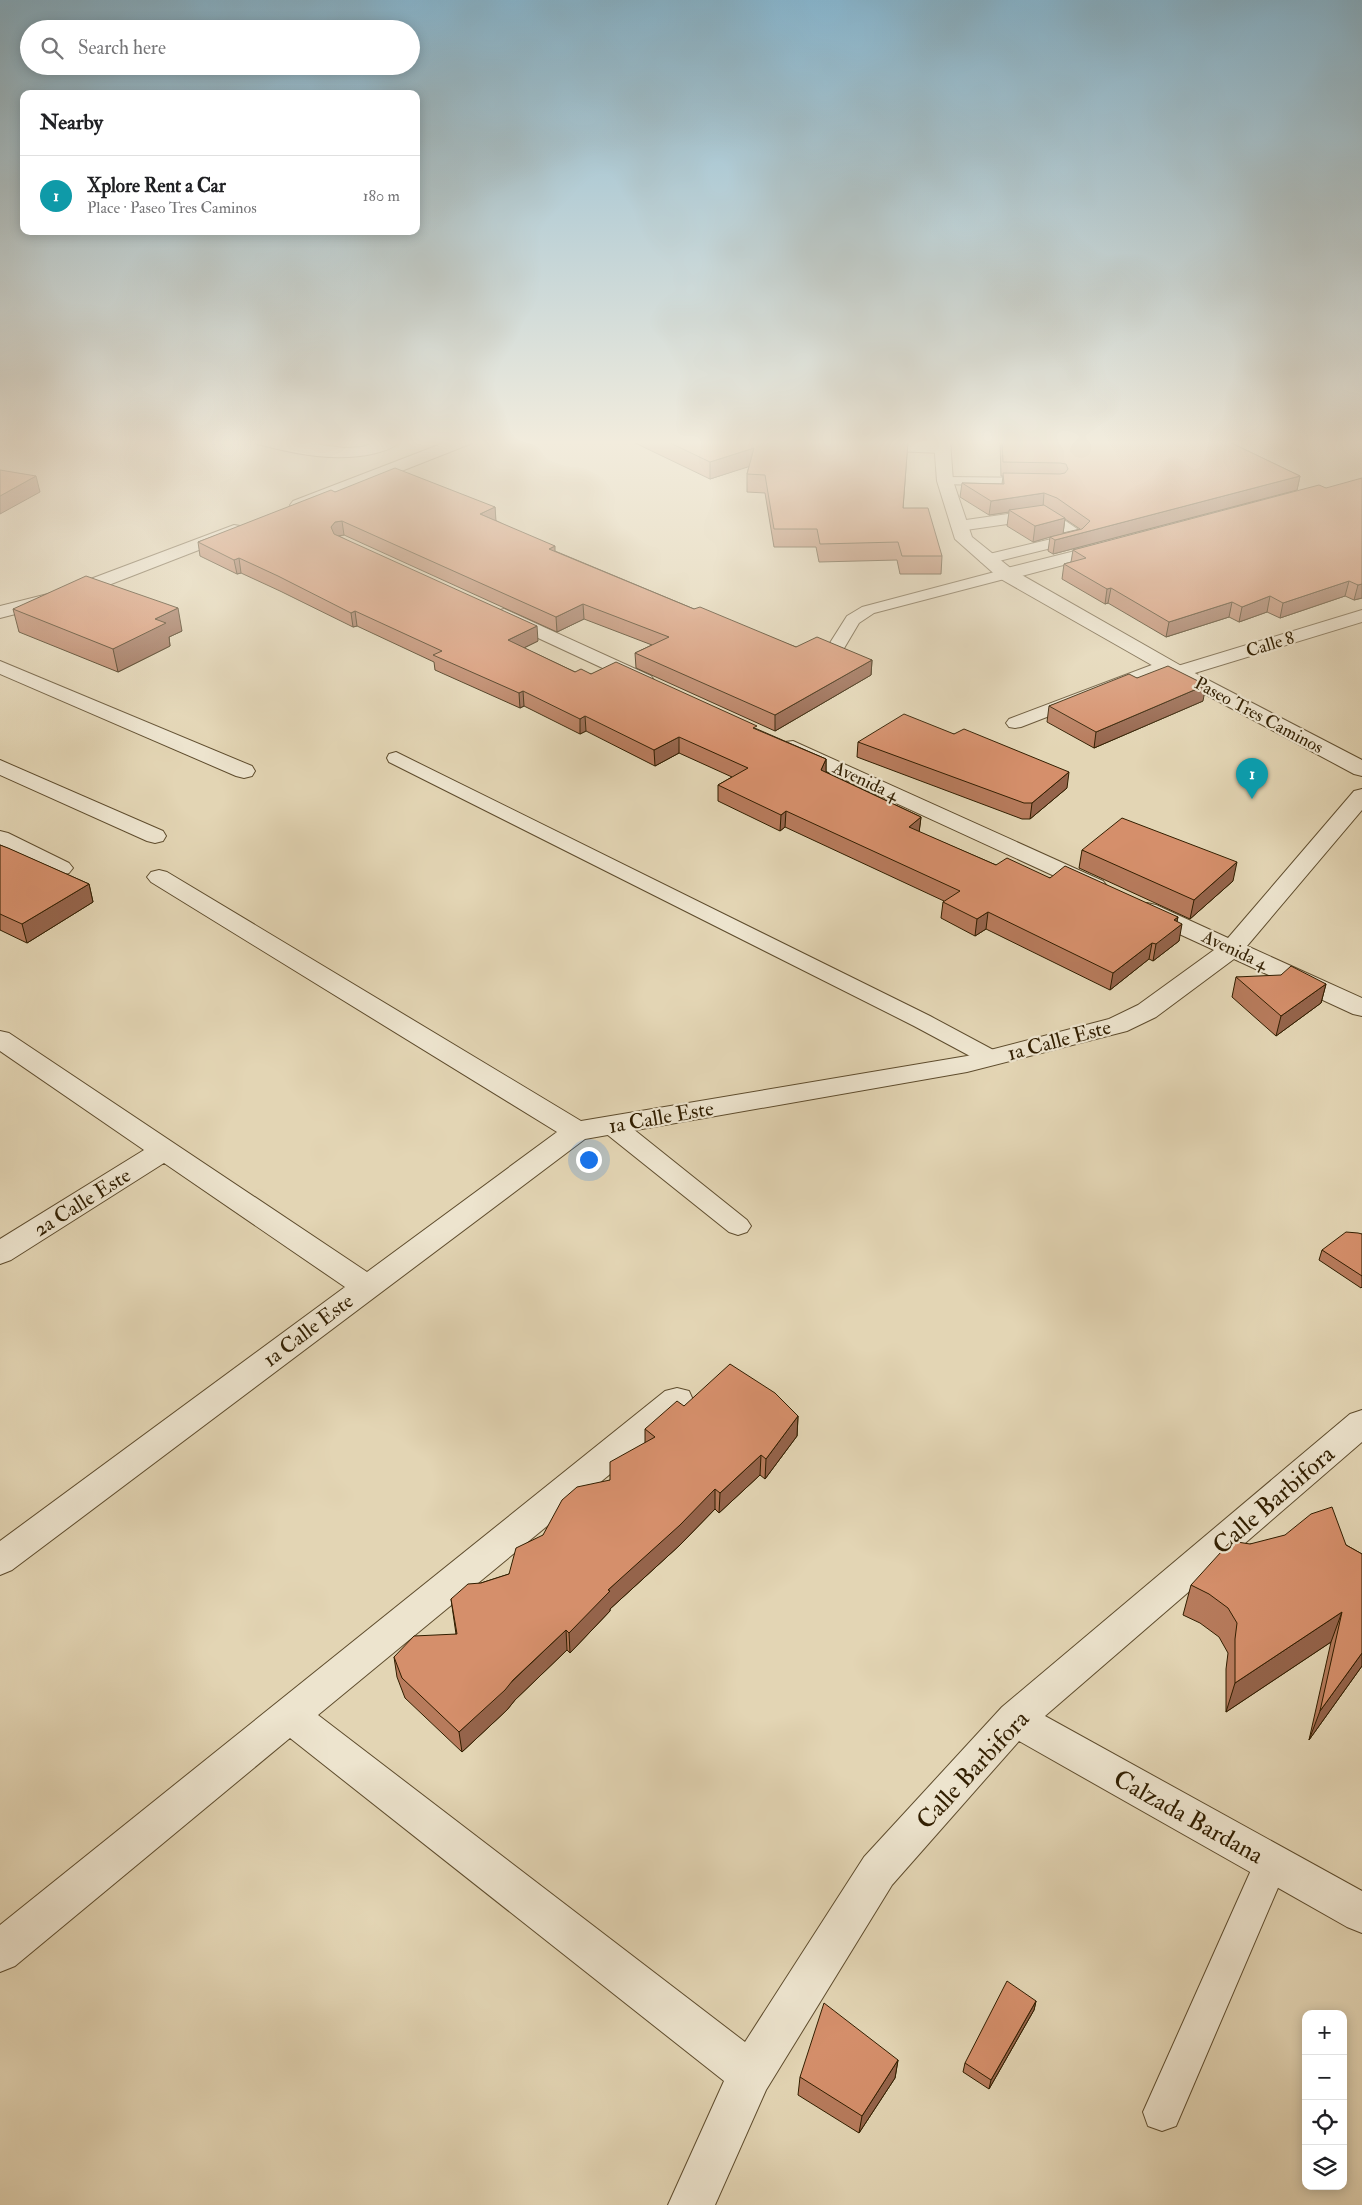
<!DOCTYPE html>
<html lang="en">
<head>
<meta charset="utf-8">
<style>
  body { margin:0; font-family:"IM FELL Double Pica",serif; background:#f2f2f2; color:#202124 }
  .controls { position:absolute; right:15px; bottom:15px; display:grid; overflow:hidden; border-radius:10px; box-shadow:0 2px 12px #0003 }
  .controls button { width:45px; height:45px; display:grid; place-items:center; padding:0; border:0; border-bottom:1px solid #e0e0e0; background:#fff; color:#202124; font:25px sans-serif }
  .you { position:absolute; left:588px; top:1159px; width:18px; height:18px; margin:-12px; border:4px solid #fff; border-radius:50%; background:#1a73e8; box-shadow:0 0 0 8px #1a73e833 }
  .badge { display:grid; place-items:center; width:32px; height:32px; border-radius:50%; background:#b45309; color:#fff; font-size:16px; font-weight:700 }
  .pin { position:absolute; translate:-50% -41px; filter:drop-shadow(0 1px 2px #0008) }
  .pin::after { content:''; position:absolute; top:26px; width:18px; height:15px; background:inherit; clip-path:polygon(0 0,100% 0,50% 100%) }
  .list { margin:0; padding:0; list-style:none }
  h2 { display:flex; justify-content:space-between; align-items:center; height:65px; margin:0; padding:0 20px; font-size:21px }
  h2 small { font-size:16px; font-weight:400; color:#757577 }
  .list li { display:grid; grid-template-columns:32px 1fr auto; gap:15px; align-items:center; box-sizing:border-box; height:80px; padding:0 20px; border-top:1px solid #e0e0e0 }
  .list b { display:block; font-size:19px; white-space:nowrap }
  .list p { margin:0; font-size:16px; white-space:nowrap; color:#757577 }
  .list em { font-size:16px; font-style:normal; color:#757577 }
  .icon { flex:none; width:28px; height:28px; fill:none; stroke:currentColor; stroke-width:2; stroke-linecap:round; stroke-linejoin:round }
  .map { position:relative; flex:none; width:1362px; height:2205px; overflow:hidden }
  .search { position:absolute; background:#fff; box-shadow:0 2px 12px #0003; left:20px; top:20px; width:400px; height:55px; display:flex; align-items:center; gap:12px; box-sizing:border-box; padding:0 18px; border-radius:28px; color:#757577; font-size:19px }
  .panel { position:absolute; background:#fff; box-shadow:0 2px 12px #0003; left:20px; top:90px; width:400px; height:145px; border-radius:10px }
  .map>svg:first-child { display:block }
  .lines { fill:none; stroke-linecap:round; stroke-linejoin:round }
  .service-casing { stroke:#5e4c2d; stroke-width:2 }
  .minor-casing { stroke:#5e4c2d; stroke-width:2 }
  .tertiary-casing { stroke:#5e4c2d; stroke-width:2 }
  .service { fill:#ede4ce; fill-rule:evenodd }
  .minor { fill:#ede4ce; fill-rule:evenodd }
  .tertiary { fill:#ede4ce; fill-rule:evenodd }
  .wall { fill:#b77b5c; stroke:#311e00; fill-rule:evenodd }
  .shaded-wall { fill:#95644b; stroke:#311e00 }
  .building { fill:#d58f6b; stroke:#311e00 }
  .labels { text-anchor:middle; stroke-width:4.5; stroke-linejoin:round; paint-order:stroke }
  .far-street-label { font-size:18px; fill:#311e00; stroke:#ede4ce }
  .street-label { font-size:21px; fill:#311e00; stroke:#ede4ce }
  .near-street-label { font-size:25px; fill:#311e00; stroke:#ede4ce }
</style>
</head>
<body>
<div class="map">
<svg width="1362" height="2205" viewBox="0 0 1362 2205">
  <rect width="100%" height="100%" fill="#e3d5b4"/>
  <filter id="stains"><feTurbulence type="fractalNoise" baseFrequency=".004" numOctaves="4"/><feColorMatrix values="0 0 0 0 .2 0 0 0 0 .09 0 0 0 0 .02 0 0 0 .5 -.17"/></filter>
  <radialGradient id="worn" r=".72"><stop offset=".6" stop-color="#630" stop-opacity="0"/><stop offset="1" stop-color="#630" stop-opacity=".3"/></radialGradient>
  <g class="lines">
    <g class="service-casing">
      <path id="service" d="M945 477 1034 478 1039 479 1041 482 1039 485 1034 486 940 484 938 481 940 478Z
        M1042 509 1054 513 1086 535 1080 541 987 564 981 562 979 559 981 556 1068 535 1042 519 959 531 954 529 951 526 954 523 959 521Z
        M1006 569 1012 571 1014 574 1012 577 874 613 859 623 843 650H831L828 646 847 616 862 607Z
        M1165 660 1171 661 1174 665 1171 669 1021 727 1015 728 1009 727 1006 723 1009 719Z
        M396 752 930 1016 999 1053 1003 1058 999 1063 991 1065 983 1063 914 1026 389 762 387 758 389 754Z
        M613 1118 622 1120 747 1220 751 1226 747 1232 738 1235 729 1232 604 1132 601 1126 604 1120Z
        M1272 1845 1284 1850 1289 1862 1176 2126 1162 2131 1148 2126 1143 2112 1260 1850Z"/>
    </g>
    <g class="minor-casing">
      <path id="minor" d="M255 441H287L345 448 362 447 379 441H400C395 448 384 451 376 453 337 463 296 454 257 444Z
        M449 441H472L470 444 305 509H293L290 505 293 501Z
        M865 441 943 443 949 445 951 448 949 451 943 453 869 450 863 448 861 445Z
        M234 525 240 526 243 530 240 534 70 600 0 618V606L56 592Z
        M1107 543 1113 544 1116 548 1113 552 1006 580 999 578 997 574 999 570Z
        M504 609 651 676 654 680 651 684 644 686 637 684 497 619 494 615 497 611Z
        M1362 610V622L1185 676 1178 678 1171 676 1168 672 1171 668Z
        M0 661 252 766 255 771 252 776 244 778 236 776 0 674Z
        M793 741 1103 881 1107 886 1103 891 1095 893 1087 891 785 752 782 747 785 742Z
        M0 760 163 831 166 836 163 841 155 843 147 841 0 775Z
        M1362 789V810L1247 946 1362 998V1016L1353 1014 1234 959 1156 1017 1127 1031 967 1072 585 1139 12 1570 0 1575V1541L345 1287 164 1163 11 1260 0 1264V1239L144 1150 0 1051V1031L9 1033 367 1272 557 1132 151 882 147 877 151 872 159 870 167 872 581 1121 967 1056 1109 1019 1138 1005 1214 950 1138 915 1135 910 1138 905 1147 903 1156 905 1228 938 1354 791Z
        M0 831 8 833 69 863 73 868 69 873 61 875 53 873 0 847Z
        M677 1388 689 1391 693 1400 689 1409 318 1715 745 2042 864 1857 1002 1707 1350 1414 1362 1410V1442L1045 1716 1362 1891V1933L1347 1927 1019 1741 892 1885 766 2090 715 2205H668L724 2081 290 1738 15 1966 0 1972V1925L665 1391Z"/>
    </g>
    <g class="tertiary-casing">
      <path id="tertiary" d="M934 441H950L953 481 972 537 1013 570 1185 668 1362 760V776L1354 774 1171 676 999 578 955 539 937 481Z"/>
    </g>
    <use href="#service" class="service"/>
    <use href="#minor" class="minor"/>
    <use href="#tertiary" class="tertiary"/>
  </g>
  <path class="wall" d="M631 441H908L903 508 942 556 941 574H900L897 560 819 562 816 547H774L765 493 747 492V474L749 466 710 479Z
    M1000 441H1227L1300 476 1297 490 1053 554 1048 551 1050 537 1033 542 1007 526 1009 512 989 515 960 497 962 483 1002 484 1003 476H1001ZM1065 519 1080 529 1063 533Z
    M1326 488 1362 598 1354 600 1345 596 1280 618 1267 612 1239 622 1229 617 1166 637 1108 603 1105 604 1062 579 1064 564 1071 562 1073 550Z
    M335 492 495 507V520L555 551 694 609 796 647 872 660 871 675 775 731 636 668 635 653 652 645 584 619 557 632 344 535 339 536 538 641 524 648 575 672 591 674 757 729 826 759V772L921 817 919 832 996 865 1050 878 1178 917 1177 921 1179 941 1153 961 1149 959 1110 990 986 929 975 936 941 918 943 902 944 901 785 827 780 831 718 801V785L732 777 679 753 655 766 586 731 580 734 524 706 520 708 435 670 434 662 357 626 353 627 280 591 241 573 237 574 200 556 198 542Z
    M13 609 182 631 169 637 170 646 118 672 19 632Z
    M1137 678 1203 701 1094 748 1047 722 1049 706Z
    M954 734 1067 788 1030 819H1022L857 757 858 742Z
    M0 845 89 884 93 902 27 943 0 930Z
    M1082 850 1233 881 1190 919 1079 868Z
    M1236 977 1326 984 1321 1003 1276 1036 1232 997Z
    M1362 1234V1287L1361 1288 1319 1260 1322 1250Z
    M684 1406 798 1416 797 1436 765 1479 760 1475 719 1513 715 1509 680 1545 610 1609V1611L570 1653 567 1650 515 1700 507 1710 462 1752 405 1698 397 1677 394 1657 456 1634 451 1599 481 1583 509 1574 543 1535 610 1480 645 1443V1429Z
    M1250 1544 1346 1545 1362 1554V1666L1309 1740 1331 1642 1226 1712V1669L1228 1653 1219 1637 1200 1623 1183 1615 1191 1585Z
    M1036 2001 1034 2010 989 2089 963 2072 965 2063Z
    M898 2060 895 2078 859 2133 798 2095 800 2077Z"/>
  <path class="shaded-wall" d="M754 448V465L710 479V462Z
    M36 476 40 492 0 514V496Z
    M1300 476 1297 490 1053 554 1055 540Z
    M1044 493 1043 507 1009 510V512L989 515 991 501Z
    M495 507 496 521 480 514Z
    M1065 518 1063 534 1050 537 1033 542 1035 526Z
    M342 521 344 535 337 536 332 541 331 527 335 522Z
    M555 546V561L549 549Z
    M239 558 241 573 237 574 234 560Z
    M1349 581 1345 596 1280 618 1283 603Z
    M1362 584V598L1354 600 1358 585Z
    M1111 588 1108 603 1105 604 1107 589Z
    M1270 596 1267 612 1239 622 1242 607Z
    M1232 602 1229 617 1166 637 1169 622Z
    M583 604 584 619 557 632 556 617Z
    M178 608 182 631 169 637 170 646 118 672 113 649 155 619Z
    M355 611 357 626 353 627 351 613Z
    M537 626 538 641 509 655 508 640Z
    M872 660 871 675 775 731V715Z
    M1206 685 1203 701 1094 748 1096 732Z
    M523 691 524 706 520 708 519 693Z
    M585 716 586 731 580 734V719Z
    M679 737V753L655 766 654 750Z
    M826 759V774L821 770Z
    M1069 772 1067 788 1030 819 1032 803Z
    M786 811 785 827 780 831 781 815Z
    M921 817 919 833 909 827Z
    M1237 862 1233 881 1190 919 1194 900Z
    M89 884 93 902 27 943 22 924Z
    M988 912 986 929 975 936 977 919Z
    M1178 917 1175 929 1182 924 1179 941 1153 961 1156 944 1174 920Z
    M1152 943 1149 959 1110 990 1113 973Z
    M1326 984 1321 1003 1276 1036 1281 1016Z
    M798 1416 797 1436 765 1479 766 1459Z
    M761 1455 760 1475 719 1513 720 1493Z
    M715 1489V1509L680 1545 610 1609V1611L570 1653 569 1633 608 1590Z
    M1342 1612 1331 1642 1226 1712 1235 1683Z
    M566 1630 567 1650 515 1700 507 1710 462 1752 459 1732Z
    M1362 1653V1666L1309 1740 1320 1711Z
    M1036 2001 1034 2010 989 2089 991 2080Z
    M898 2060 895 2078 859 2133 862 2116Z"/>
  <path class="building" d="M666 441H908L903 508H928L942 556H902L898 542 820 544 817 529H774L765 475 747 474 754 448 710 462Z
    M1002 441H1227L1300 476 1055 540 1050 537 1082 529 1090 521 1057 498 1044 493 991 501 962 483 1004 484 1003 473 1060 474 1065 473 1068 469 1066 464 1060 463 1003 462Z
    M395 468 495 507 480 514 555 546 549 549 694 609 700 607 796 647 817 637 872 660 775 715 635 653 669 637 583 604 556 617 342 521 335 522 331 527 334 534 537 626 508 640 575 672 581 669 591 674 616 662 757 726 753 728 826 759 821 770 921 817 909 827 996 865 1007 858 1050 878 1065 866 1178 917 1174 920 1182 924 1156 944 1152 943 1113 973 988 912 977 919 943 902 960 891 786 811 781 815 718 785 748 768 679 737 654 750 585 716 580 719 523 691 519 693 433 655 442 651 355 611 351 613 278 576 239 558 234 560 198 542 331 490 335 492Z
    M0 470 36 476 0 496Z
    M1362 478V584L1358 585 1349 581 1283 603 1270 596 1242 607 1232 602 1169 622 1111 588 1107 589 1064 564 1086 558 1073 550 1319 485 1326 488Z
    M1044 505 1065 518 1035 526 1009 510Z
    M86 576 178 608 155 619 166 623 113 649 13 609Z
    M1168 666 1206 685 1096 732 1049 706 1129 674 1137 678Z
    M904 714 954 734 964 729 1069 772 1032 803H1024L858 742Z
    M1122 818 1237 862 1194 900 1082 850Z
    M0 845 8 848 89 884 22 924 0 914Z
    M1291 966 1326 984 1281 1016 1236 977 1281 975Z
    M1346 1232 1358 1233 1362 1234V1276L1322 1250Z
    M730 1364 775 1393 798 1416 766 1459 761 1455 720 1493 715 1489 680 1525 608 1590 610 1591 569 1633 566 1630 513 1680 505 1690 459 1732 402 1678 394 1657 414 1636 457 1634 451 1599 468 1584 481 1583 509 1574 516 1548 543 1535 562 1500 577 1487 610 1480V1462L655 1437 645 1429 677 1401 684 1406Z
    M1332 1507 1346 1545 1362 1554V1653L1320 1711 1342 1612 1235 1683V1639L1237 1623 1228 1608 1209 1594 1191 1585 1231 1541 1250 1544 1285 1535 1311 1514Z
    M1007 1981 1036 2001 991 2080 965 2063Z
    M824 2003 898 2060 862 2116 800 2077Z"/>
  <linearGradient id="sky" x2="0" y2="1"><stop stop-color="#87b6cf"/><stop offset="0.59" stop-color="#f2ecdd"/><stop offset="1" stop-color="#f2ecdd" stop-opacity="0"/></linearGradient>
  <rect width="1362" height="750" fill="url(#sky)"/>
  <g class="labels">
    <g class="far-street-label">
      <text transform="translate(1270 644) rotate(-17)" y="6">Calle 8</text>
      <text transform="translate(1259 715) rotate(28)" y="6">Paseo Tres Caminos</text>
      <text transform="translate(866 781) rotate(25)" y="6">Avenida 4</text>
      <text transform="translate(1235 950) rotate(25)" y="6">Avenida 4</text>
    </g>
    <g class="street-label">
      <text transform="translate(1059 1040) rotate(-15)" y="7">1a Calle Este</text>
      <text transform="translate(661 1117) rotate(-10)" y="7">1a Calle Este</text>
      <text transform="translate(82 1202) rotate(-32)" y="7">2a Calle Este</text>
      <text transform="translate(308 1330) rotate(-37)" y="7">1a Calle Este</text>
    </g>
    <g class="near-street-label">
      <text transform="translate(1273 1499) rotate(-41)" y="9">Calle Barbifora</text>
      <text transform="translate(972 1769) rotate(-47)" y="9">Calle Barbifora</text>
      <text transform="translate(1189 1816) rotate(29)" y="9">Calzada Bardana</text>
    </g>
  </g>
  <rect width="100%" height="100%" filter="url(#stains)"/>
  <rect width="100%" height="100%" fill="url(#worn)"/>
</svg>
<div class="controls">
<button>+</button>
<button>−</button>
<button><svg class="icon" aria-label="locate" viewBox="0 0 24 24"><circle cx="12" cy="12" r="6"/><path d="M12 2v4M12 18v4M2 12h4M18 12h4"/></svg></button>
<button><svg class="icon" aria-label="layers" viewBox="0 0 24 24"><path d="M12 4l9 5-9 5-9-5zM3 14l9 5 9-5"/></svg></button>
</div>
<div class="you"></div>
<div class="pin badge" style="left:1252px;top:799px;background:#0f9aa8">1</div>
<div class="search"><svg class="icon" aria-label="search" viewBox="0 0 24 24"><circle cx="10" cy="10" r="6"/><path d="M15 15l6 6"/></svg>Search here</div>
<section class="panel">
<h2>Nearby<small></small></h2>
<ul class="list">
<li><span class="badge" style="background:#0f9aa8">1</span><div><b>Xplore Rent a Car</b><p>Place · Paseo Tres Caminos</p></div><em>180 m</em></li>
</ul>
</section>
</div>
</body>
</html>
